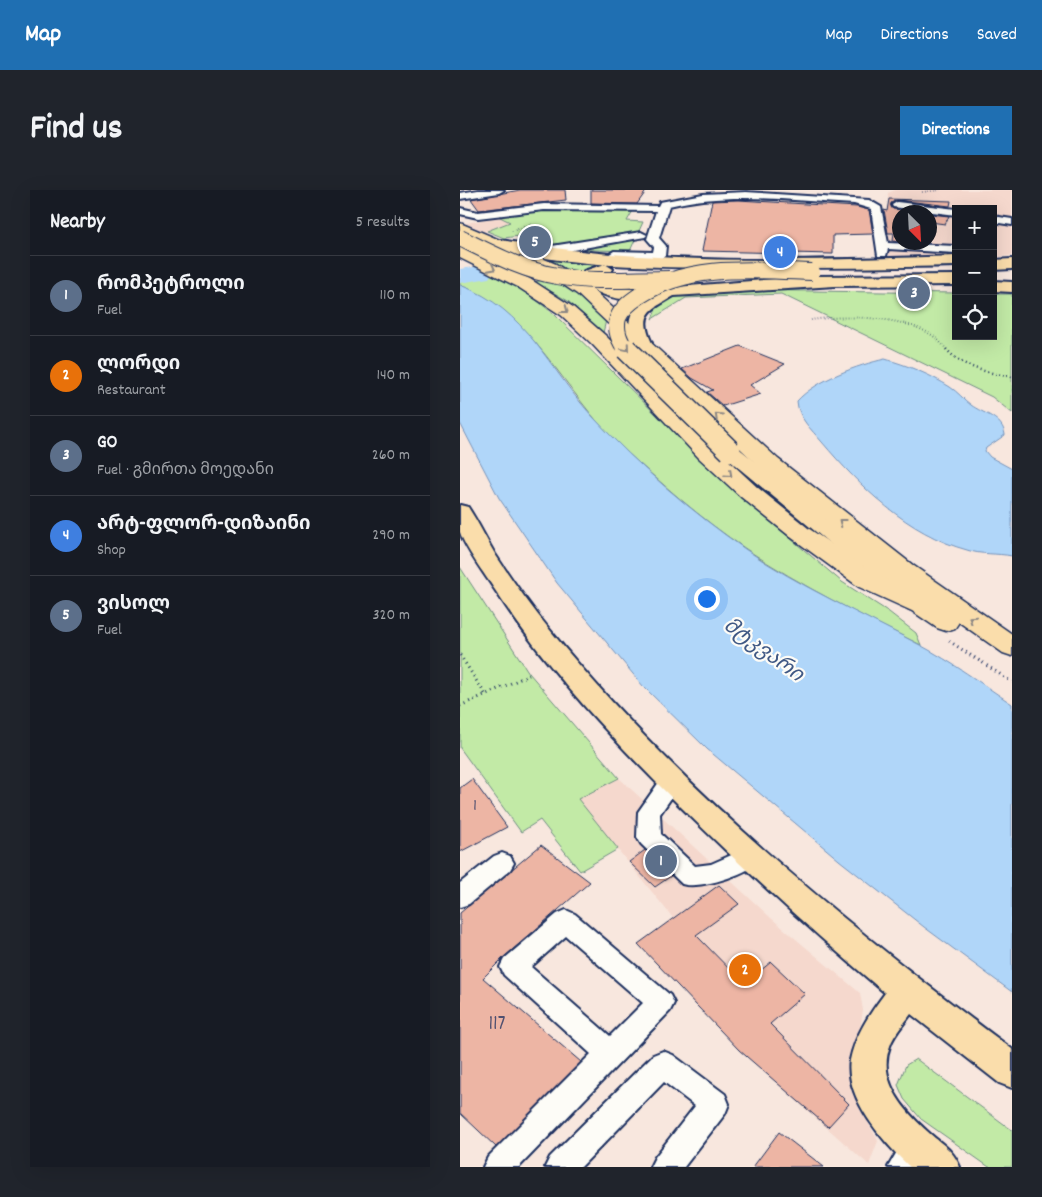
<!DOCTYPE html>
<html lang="en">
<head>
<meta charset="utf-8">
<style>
  body { margin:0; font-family:Dekko,"Noto Sans Georgian",sans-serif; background:#20242c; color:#f1f3f6 }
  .controls { position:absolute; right:15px; top:15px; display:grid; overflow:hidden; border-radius:0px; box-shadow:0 5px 20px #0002 }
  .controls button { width:45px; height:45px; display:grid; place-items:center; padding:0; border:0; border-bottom:1px solid #363941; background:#171b24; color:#f1f3f6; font:25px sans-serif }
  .compass { position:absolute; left:432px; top:15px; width:45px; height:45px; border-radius:50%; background:#171b24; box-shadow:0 5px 20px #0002; rotate:156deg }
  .you { position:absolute; left:246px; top:408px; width:18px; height:18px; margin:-12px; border:4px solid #fff; border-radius:50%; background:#1a73e8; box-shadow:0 0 0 8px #1a73e833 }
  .badge { display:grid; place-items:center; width:32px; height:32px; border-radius:50%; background:#1f6fb2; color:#fff; font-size:16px; font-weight:700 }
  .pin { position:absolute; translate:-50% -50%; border:2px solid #fff; box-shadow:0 1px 5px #0006 }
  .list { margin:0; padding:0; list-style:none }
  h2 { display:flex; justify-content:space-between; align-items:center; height:65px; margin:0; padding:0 20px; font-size:21px }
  h2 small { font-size:16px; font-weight:400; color:#9ea1a6 }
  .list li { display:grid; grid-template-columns:32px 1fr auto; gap:15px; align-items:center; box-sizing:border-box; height:80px; padding:0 20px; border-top:1px solid #363941 }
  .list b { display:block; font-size:19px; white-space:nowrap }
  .list p { margin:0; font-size:16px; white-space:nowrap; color:#9ea1a6 }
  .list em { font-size:16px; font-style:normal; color:#9ea1a6 }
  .icon { flex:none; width:28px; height:28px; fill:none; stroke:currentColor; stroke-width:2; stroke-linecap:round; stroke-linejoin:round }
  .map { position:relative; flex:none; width:552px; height:977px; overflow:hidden; border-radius:0px }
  header { display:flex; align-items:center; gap:30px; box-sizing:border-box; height:70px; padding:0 25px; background:#1f6fb2; color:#fff }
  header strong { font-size:24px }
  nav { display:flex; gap:28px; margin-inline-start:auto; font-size:18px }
  .intro { display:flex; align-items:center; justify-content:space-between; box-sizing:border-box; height:120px; padding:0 30px }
  h1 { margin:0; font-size:35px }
  .button { padding:12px 22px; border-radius:0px; background:#1f6fb2; color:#fff; font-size:18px; font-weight:700 }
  main { display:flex; gap:30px; padding:0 30px }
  aside { flex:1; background:#171b24; border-radius:0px; box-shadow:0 5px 20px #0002 }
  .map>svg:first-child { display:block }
  .built { fill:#f5d8cd; fill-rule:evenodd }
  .green { fill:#c2eaa6; stroke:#6e8c82 }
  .water { fill:#b0d6f9; stroke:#7493bb }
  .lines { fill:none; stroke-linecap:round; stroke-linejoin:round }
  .river { fill:#b0d6f9; fill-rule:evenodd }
  .building { fill:#edb5a4; stroke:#1b2f5e }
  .minor-casing { stroke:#1b2f5e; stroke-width:4 }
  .major-casing { stroke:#1b2f5e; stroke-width:4 }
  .highway-casing { stroke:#1b2f5e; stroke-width:3 }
  .path-far2 { stroke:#1b2f5e; stroke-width:2; stroke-dasharray:0.5 2.5; stroke-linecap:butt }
  .path-far1 { stroke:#1b2f5e; stroke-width:2.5; stroke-dasharray:1 3; stroke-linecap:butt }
  .path { stroke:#1b2f5e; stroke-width:3; stroke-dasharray:1 4; stroke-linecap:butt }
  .minor { fill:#fdfcf7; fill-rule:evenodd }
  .major { fill:#faddab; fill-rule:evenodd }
  .highway { fill:#faddab; fill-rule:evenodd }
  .major-bridge-far1-casing { stroke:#1b2f5e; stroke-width:18; stroke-linecap:butt }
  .major-bridge-casing { stroke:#1b2f5e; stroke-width:24; stroke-linecap:butt }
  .major-bridge-far1 { stroke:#faddab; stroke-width:16 }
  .major-bridge { stroke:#faddab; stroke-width:21 }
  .oneway { stroke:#8a8684 }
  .labels { text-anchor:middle; stroke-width:4.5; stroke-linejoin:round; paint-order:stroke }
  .number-label { font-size:18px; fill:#505070 }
  .water-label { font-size:21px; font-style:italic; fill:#405985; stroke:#fdfcf7 }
  .near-number-label { font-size:21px; fill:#505070 }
</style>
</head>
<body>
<header>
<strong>Map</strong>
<nav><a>Map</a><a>Directions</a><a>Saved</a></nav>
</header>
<div class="intro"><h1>Find us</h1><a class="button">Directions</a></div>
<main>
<aside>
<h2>Nearby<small>5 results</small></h2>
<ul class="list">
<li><span class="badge" style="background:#5c6f8a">1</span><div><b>რომპეტროლი</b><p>Fuel</p></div><em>110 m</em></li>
<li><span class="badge" style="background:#e8710a">2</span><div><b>ლორდი</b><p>Restaurant</p></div><em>140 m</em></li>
<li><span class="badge" style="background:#5c6f8a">3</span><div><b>GO</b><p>Fuel · გმირთა მოედანი</p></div><em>260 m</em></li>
<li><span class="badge" style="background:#3f7fe0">4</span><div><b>არტ-ფლორ-დიზაინი</b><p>Shop</p></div><em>290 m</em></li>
<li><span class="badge" style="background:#5c6f8a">5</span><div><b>ვისოლ</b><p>Fuel</p></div><em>320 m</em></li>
</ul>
</aside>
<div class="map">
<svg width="552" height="977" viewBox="0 0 552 977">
  <rect width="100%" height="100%" fill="#f8e7de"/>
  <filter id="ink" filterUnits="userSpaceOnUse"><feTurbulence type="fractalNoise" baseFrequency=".02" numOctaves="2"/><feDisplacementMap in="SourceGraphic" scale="10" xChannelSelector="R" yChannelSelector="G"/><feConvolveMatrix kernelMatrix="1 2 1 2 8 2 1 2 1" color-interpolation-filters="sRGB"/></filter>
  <g filter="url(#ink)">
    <path class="built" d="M435 0H552V66L533 67V19H496V68L429 71 428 3ZM440 22H470V52H440Z
      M38 26 51 32 22 43 3 34Z
      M159 588 311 728 400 803 403 820 391 900 418 951 409 975 279 860 178 754 213 728 117 609Z"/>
    <path class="green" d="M82 19H174L167 31 183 32 170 61 102 59 92 56 90 50 75 44 44 48 27 41 50 32 38 26Z
      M93 69 153 74 137 77 123 86 84 73Z
      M31 84C54 92 75 109 94 124L273 300 382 392 429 422 456 443 461 455C402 426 341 396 286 359 241 329 200 292 160 256 106 205 71 121 0 95V88Z
      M86 89C110 94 129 113 146 130L143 143 108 111 75 92Z
      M276 100 496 103V146H533V104H552V223L532 207 321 104 226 108 192 129 198 114C223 101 249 101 276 100Z
      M0 377 69 483 159 588 118 609 158 659 120 681 80 630 61 642 0 558Z
      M456 869 552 940V977H529L461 929 444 909 438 895 446 875Z"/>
    <path class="water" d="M0 95C67 119 88 179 134 228 177 275 232 322 285 359 340 397 402 424 460 455 492 472 522 494 552 514V802L464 737 379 670 247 559 183 496 97 393 39 308 0 233Z
      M425 169C447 175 471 185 490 197 498 202 504 210 511 215 523 224 543 227 545 245L526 258 525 261 530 267 552 279V366C537 363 521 365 507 360 448 344 400 297 362 252 351 239 338 228 337 211 356 190 398 175 425 169Z"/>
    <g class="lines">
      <path class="river" d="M21 76 29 78 32 83 29 88 0 93V79Z"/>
    </g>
    <path class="building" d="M60 0H105L106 10 19 20 11 9Z
      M131 0H187L177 14 131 13Z
      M429 9 491 11 490 16 437 10 431 13 433 19 461 22H440V52L433 51 434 43H428L424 20 427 21Z
      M278 10 397 17 409 20 413 44 373 45V64L242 61 252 11Z
      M470 24 489 26 485 34 470 32Z
      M280 156 325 174 290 195 301 204 263 216 247 202 253 200 232 188 222 179Z
      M12 589 47 637 0 662V598Z
      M81 655 130 692 43 768 23 788 121 872 36 957 0 923V723Z
      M185 660 211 686 195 697 169 672Z
      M259 695 279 714 236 745 284 794 311 772 345 804 310 834 389 914 368 937 279 860 178 754Z
      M319 942 364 977H293Z"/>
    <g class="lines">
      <g class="minor-casing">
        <path id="minor" d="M18 0H44L39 3 0 9V3Z
          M286 2 409 10 421 17 428 53 496 56V63L428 59 426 66H418L411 19 394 14C332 11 269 1 209 16L199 48 206 56 205 66 199 70 154 69 148 65 154 61 193 62 194 57 187 49 196 21 84 20 18 28 0 24V18L18 22 84 14 198 16 200 12 243 4Z
          M437 12 496 19V25L433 17 432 15Z
          M533 26 552 29V35L533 32Z
          M181 42 187 45 185 47 79 66 73 62 79 58Z
          M212 583 220 585 223 591 200 624 201 644 235 676 251 674 292 656 300 659 304 666C295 683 240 700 222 694L181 654 177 647 178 622 204 585Z
          M42 663 50 666 54 673 50 680 9 714 0 717V693L34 666Z
          M106 720 115 724 210 805 214 813 210 821 59 977H23L28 967 131 864 44 785 40 777 44 769 97 724ZM106 746 183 813 150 846 71 777Z
          M203 861 213 865 265 904 269 914 265 924 224 977H190L195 967 235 916 204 892 121 977H85L90 967 193 865Z
          M455 943 465 948 470 958 460 977H428L445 948Z"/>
      </g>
      <g class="major-casing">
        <path id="major" d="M41 50C190 76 345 71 496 66V76C419 78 342 78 265 78 189 77 109 77 36 58L33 55 36 52Z
          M552 69V79L533 80V70Z
          M145 74 153 79 151 82 137 87 139 91 149 96 178 100 354 86 496 85V95L375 96 214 106C191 120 178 123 192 153L189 157H177C165 140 167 122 183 109 162 112 133 106 121 88L124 81Z
          M533 91 552 92V102L533 101Z
          M270 255 277 257 467 407 470 413 467 419 458 421 449 419 263 265 260 261 263 257Z
          M0 315 8 317C18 332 26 349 35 364 52 390 70 416 90 440 219 599 388 737 552 859V898L539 893 451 824C444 834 434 844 430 856 417 890 444 920 467 941 482 955 492 958 500 977H450C425 954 384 908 390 870 395 845 410 823 425 803 355 744 287 682 222 618 154 551 87 480 35 400 26 386 4 357 0 342 0 334 0 323 0 315Z"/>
      </g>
      <g class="highway-casing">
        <path id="highway" d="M0 33 96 74 129 96 318 269 454 376 552 444V466L543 463 499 432 495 438 486 441 477 438 452 421 399 397 332 348 281 307 239 268 132 154 101 125 58 97 0 68V57L70 89 113 117 146 146 255 258 297 297 348 338 417 385 464 407 302 279 117 104 84 82 0 44Z"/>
      </g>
      <path class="path-far2" d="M462 2 480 0
        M52 41 72 34
        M351 130C384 125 441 126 470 144 477 148 482 154 487 160"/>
      <path class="path-far1" d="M486 159C504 179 527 182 552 187"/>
      <path class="path" d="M489 451 552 492
        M0 465 25 504
        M0 516 69 485"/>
      <use href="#minor" class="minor"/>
      <use href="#major" class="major"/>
      <use href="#highway" class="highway"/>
      <g class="major-bridge-far1-casing">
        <path id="major-bridge-far1" d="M0 48C31 63 62 80 97 86 134 93 172 89 209 89
          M167 160C159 152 155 139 158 128 162 118 170 112 179 106 229 73 295 80 352 82"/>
      </g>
      <g class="major-bridge-casing">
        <path id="major-bridge" d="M166 159 270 261"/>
      </g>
      <use href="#major-bridge-far1" class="major-bridge-far1"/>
      <use href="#major-bridge" class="major-bridge"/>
    </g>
    <defs><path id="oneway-chevron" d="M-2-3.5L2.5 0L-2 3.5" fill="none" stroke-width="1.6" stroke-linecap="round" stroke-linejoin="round" transform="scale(1.25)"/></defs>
    <g class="oneway">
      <use href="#oneway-chevron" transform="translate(32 78) rotate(27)"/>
      <use href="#oneway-chevron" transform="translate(105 120) rotate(37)"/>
      <use href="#oneway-chevron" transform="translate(166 158) rotate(50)"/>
      <use href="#oneway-chevron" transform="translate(258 226) rotate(-136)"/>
      <use href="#oneway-chevron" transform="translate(269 284) rotate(42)"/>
      <use href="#oneway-chevron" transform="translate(382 332) rotate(-142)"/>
      <use href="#oneway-chevron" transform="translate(512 429) rotate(-145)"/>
    </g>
  </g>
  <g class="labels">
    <g class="number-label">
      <text x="15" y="620">1</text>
    </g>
    <g class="water-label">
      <text transform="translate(304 459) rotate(36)" y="7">მტკვარი</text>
    </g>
    <g class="near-number-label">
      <text x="37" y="839">117</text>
    </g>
  </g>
</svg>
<div class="controls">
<button>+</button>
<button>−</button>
<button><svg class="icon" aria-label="locate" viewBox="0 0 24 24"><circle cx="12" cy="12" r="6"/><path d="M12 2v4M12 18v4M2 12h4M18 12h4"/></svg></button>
</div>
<svg class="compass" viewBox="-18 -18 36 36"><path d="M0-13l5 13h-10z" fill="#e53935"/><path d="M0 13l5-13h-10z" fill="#9ea1a6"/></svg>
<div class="you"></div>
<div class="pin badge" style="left:201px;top:671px;background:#5c6f8a">1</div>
<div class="pin badge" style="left:285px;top:780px;background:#e8710a">2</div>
<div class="pin badge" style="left:454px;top:103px;background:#5c6f8a">3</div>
<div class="pin badge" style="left:320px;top:62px;background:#3f7fe0">4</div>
<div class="pin badge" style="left:75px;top:52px;background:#5c6f8a">5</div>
</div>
</main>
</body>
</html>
